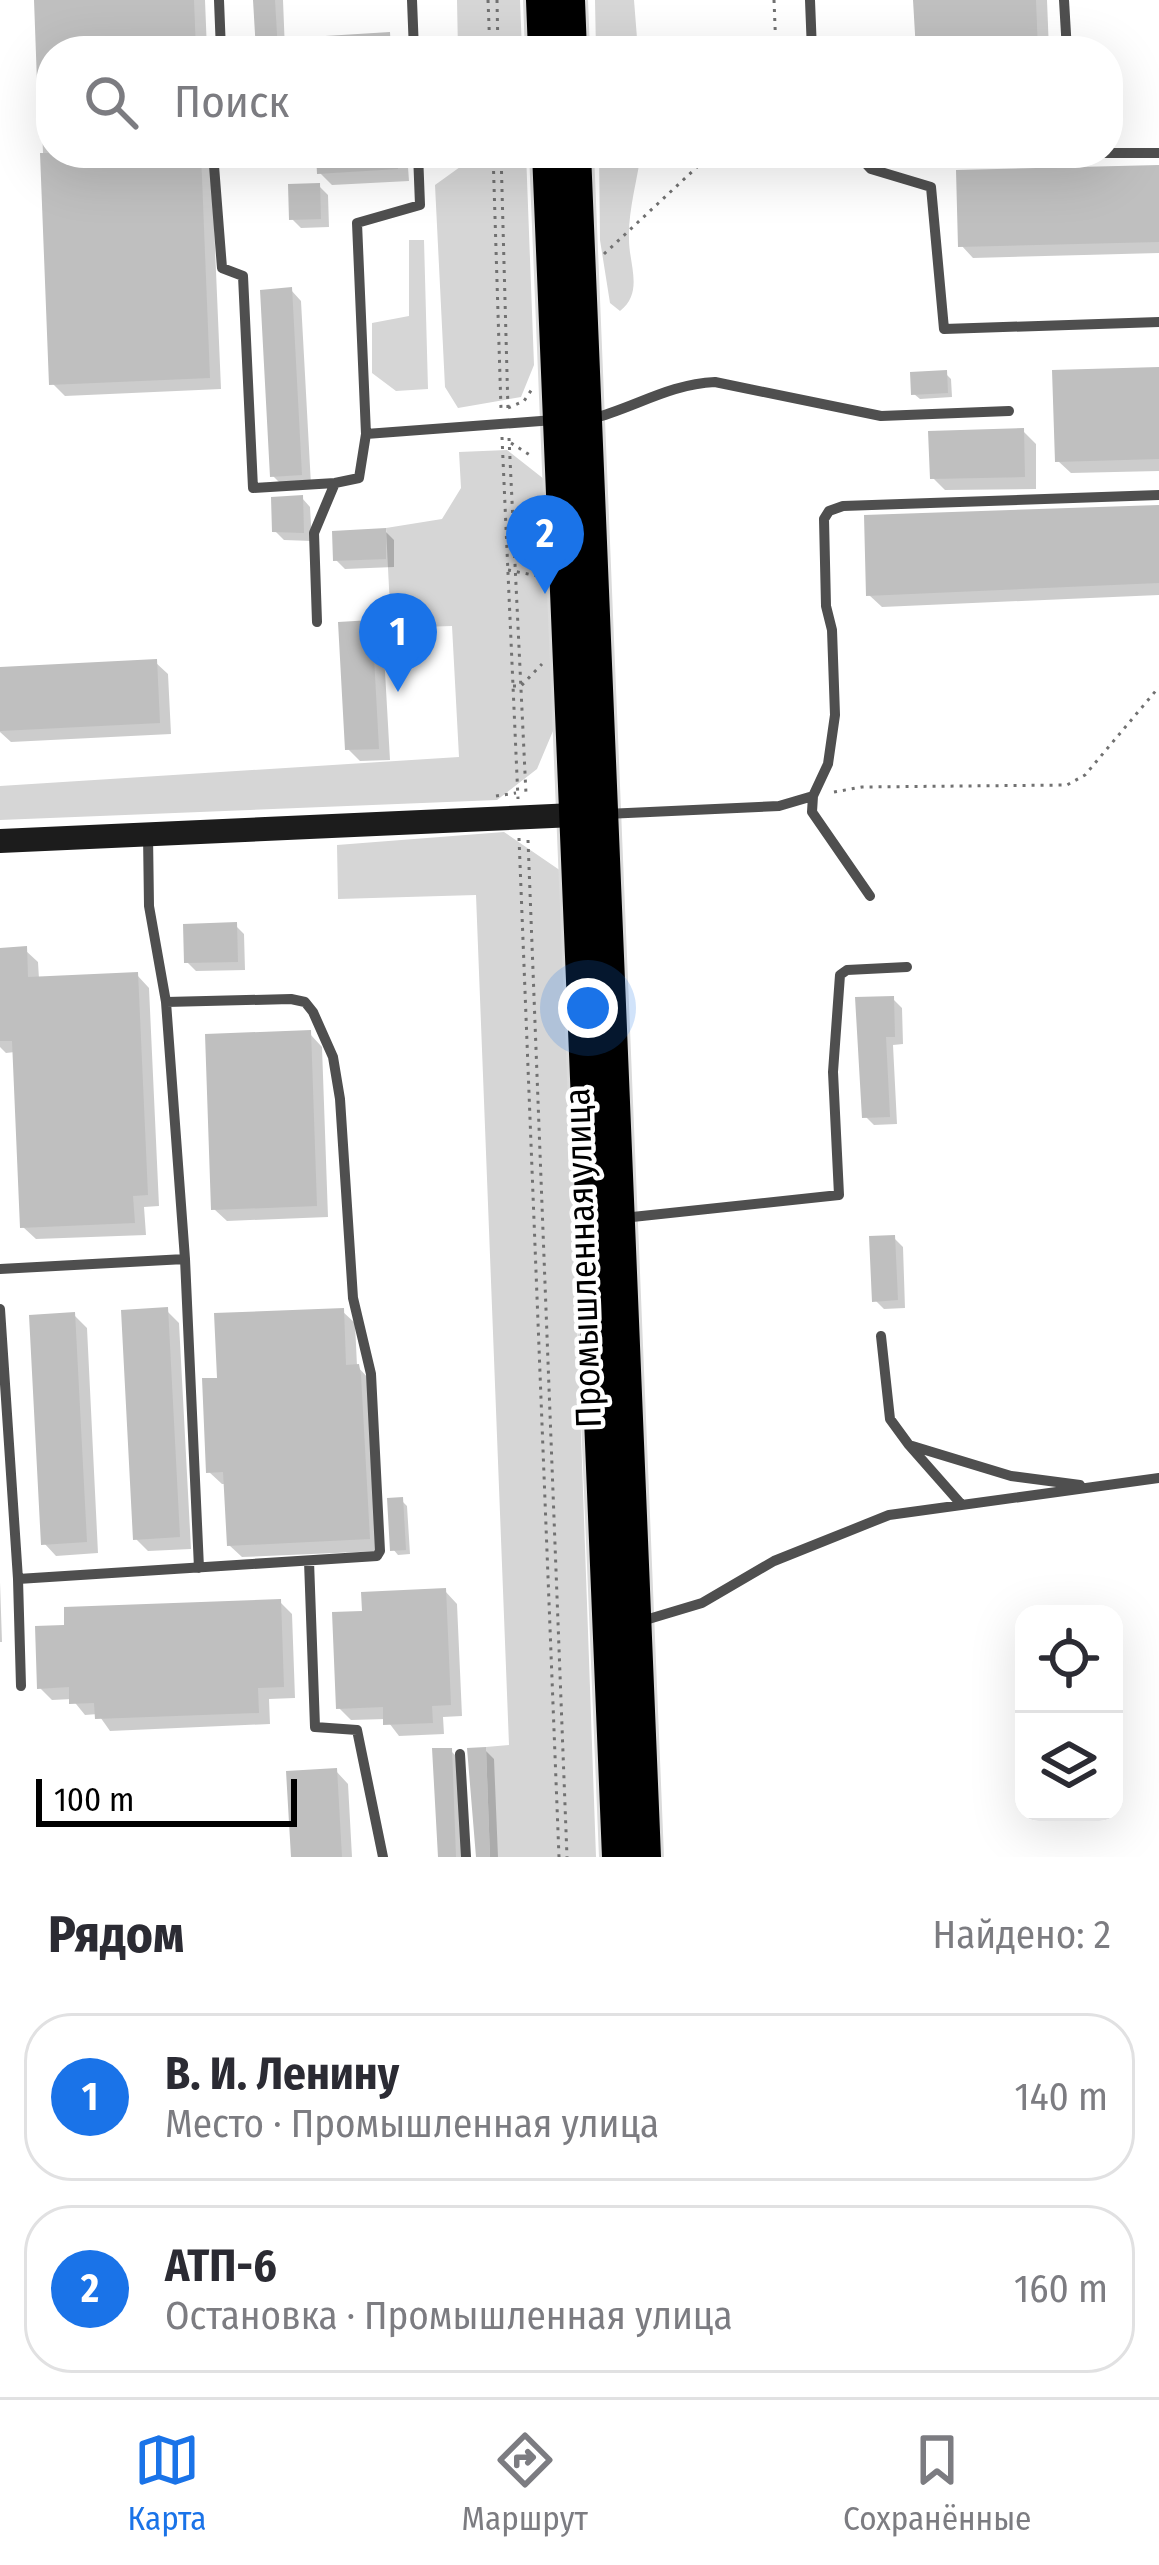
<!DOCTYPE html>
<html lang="ru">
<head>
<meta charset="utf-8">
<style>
  body { margin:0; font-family:"Fira Sans Condensed",sans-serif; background:#f7f7f7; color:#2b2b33 }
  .controls { position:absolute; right:36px; bottom:36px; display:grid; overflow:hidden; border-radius:24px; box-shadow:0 12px 48px #0002 }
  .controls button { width:108px; height:108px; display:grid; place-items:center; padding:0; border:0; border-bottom:3px solid #e1e1e2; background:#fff; color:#2b2b33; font:60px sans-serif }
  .scale { position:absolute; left:36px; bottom:30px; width:261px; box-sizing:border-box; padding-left:12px; border:6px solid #000; border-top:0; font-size:33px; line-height:42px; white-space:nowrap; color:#000; -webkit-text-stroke:9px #fff; paint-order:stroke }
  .you { position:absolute; left:588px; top:1008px; width:42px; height:42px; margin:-30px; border:9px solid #fff; border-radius:50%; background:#1a73e8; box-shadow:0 0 0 18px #1a73e833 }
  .badge { display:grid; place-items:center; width:78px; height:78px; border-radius:50%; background:#1a73e8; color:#fff; font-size:39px; font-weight:700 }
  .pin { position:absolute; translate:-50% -99px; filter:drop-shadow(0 3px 6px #0008) }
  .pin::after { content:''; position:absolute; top:63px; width:42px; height:36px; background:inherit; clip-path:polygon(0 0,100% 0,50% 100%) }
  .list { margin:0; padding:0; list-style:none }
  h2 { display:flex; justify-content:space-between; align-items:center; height:156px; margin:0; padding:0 48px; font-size:51px }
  h2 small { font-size:39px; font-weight:400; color:#7c7c81 }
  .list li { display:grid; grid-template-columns:78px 1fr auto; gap:36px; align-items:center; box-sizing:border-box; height:168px; margin:0 24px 24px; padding:0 24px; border:3px solid #e1e1e2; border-radius:48px }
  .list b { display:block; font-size:45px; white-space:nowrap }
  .list p { margin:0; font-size:39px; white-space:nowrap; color:#7c7c81 }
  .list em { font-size:39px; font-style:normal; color:#7c7c81 }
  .icon { flex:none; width:66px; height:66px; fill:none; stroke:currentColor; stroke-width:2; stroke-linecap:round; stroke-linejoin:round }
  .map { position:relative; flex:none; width:1159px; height:1857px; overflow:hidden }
  .search { position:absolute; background:#fff; box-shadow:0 12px 48px #0002; left:36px; right:36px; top:36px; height:132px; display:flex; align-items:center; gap:30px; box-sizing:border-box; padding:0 42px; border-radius:48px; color:#7c7c81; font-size:45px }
  .sheet { height:540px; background:#fff }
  nav { display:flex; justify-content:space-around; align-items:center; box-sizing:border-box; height:168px; border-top:3px solid #e1e1e2; background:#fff; font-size:33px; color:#7c7c81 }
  nav a { display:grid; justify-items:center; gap:6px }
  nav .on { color:#1a73e8 }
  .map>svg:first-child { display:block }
  .green { fill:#d6d6d6 }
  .shadow { fill:#0003 }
  .building { fill:#bfbfbf }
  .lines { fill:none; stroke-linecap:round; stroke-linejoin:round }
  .primary-casing { stroke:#dbdbdb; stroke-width:36 }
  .path { stroke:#717171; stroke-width:3; stroke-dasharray:3 6; stroke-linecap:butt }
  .lane { stroke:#4f4f4f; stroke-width:10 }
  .secondary { stroke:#1c1c1c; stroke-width:24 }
  .primary { stroke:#000; stroke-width:30 }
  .labels { text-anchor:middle; stroke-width:9; stroke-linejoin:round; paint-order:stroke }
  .street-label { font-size:36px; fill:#000; stroke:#fff }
</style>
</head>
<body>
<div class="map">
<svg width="1159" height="1857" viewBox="0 0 1159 1857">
  <rect width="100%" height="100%" fill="#fff"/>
  <path class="green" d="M457 0H520L522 51H458Z
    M595 0H634L638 51H596Z
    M460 153H526L534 365 521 397 458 408 445 387 435 185 460 167Z
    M599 153H641C637 181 628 212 629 239 629 265 644 292 620 311L610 303 600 240Z
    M409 240H424L428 389 396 391 372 373V323L409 316Z
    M507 450 549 483 553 731 537 769 497 800 0 820V786L459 757 452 626 391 628 386 528 442 519 461 488 459 452Z
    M504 832 561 871 596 1857H490L486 1747 509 1745 476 895 338 899 337 845Z"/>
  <path class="shadow" d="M37 0H205L207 51H51V153H211L221 389 65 396 52 383Z
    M256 0H283L285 51H259Z
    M916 0H1047L1049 51H919Z
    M389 35 402 51H313Z
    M319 153H407L409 181 332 185 320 173Z
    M930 153H1053L935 158Z
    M1159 168V253L973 258 961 245Z
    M319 186 328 195 329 227 301 228 292 219Z
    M291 290 301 301 311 485 284 487 273 476Z
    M1159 370V471L1071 473 1058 461Z
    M945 373 951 379 952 397 920 399 914 394Z
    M1023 431 1036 444V489L945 490 933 478Z
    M302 498 310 507 312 541 284 540 275 531Z
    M1159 505V595L882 607 869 595Z
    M385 531 394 540V567L345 569 336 560Z
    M371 623 383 636 390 760 360 761 348 749Z
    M155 662 168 674 171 734 11 742 0 732V670Z
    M235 925 244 934 245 970 196 971 187 962Z
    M25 950 38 962 39 979 137 975 149 988 159 1206 144 1207 146 1235 36 1239 23 1227 15 1052 6 1053 0 1047V951Z
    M893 999 902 1008 903 1044 893 1045 897 1124 874 1125 865 1116Z
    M310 1034 322 1047 328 1217 227 1221 214 1209Z
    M894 1238 903 1247 905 1308 884 1309 875 1300Z
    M167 1311 179 1323 191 1549 148 1551 136 1539Z
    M342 1311 355 1323 357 1366 370 1380 381 1551 242 1557 229 1545 227 1484H222L209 1472 220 1380Z
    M74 1315 87 1328 98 1553 56 1556 44 1543Z
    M401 1500 407 1506 410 1554 398 1555 393 1549Z
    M0 1582 2 1642H0Z
    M445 1591 457 1604 462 1716 443 1717 444 1734 399 1736 386 1719 351 1720 339 1708 365 1614Z
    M280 1602 292 1614 295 1698 269 1699 270 1724 110 1731 98 1714 85 1715 72 1699 52 1700 40 1688Z
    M450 1750 459 1759 463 1857H441Z
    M485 1750 494 1759 498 1857H479Z
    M336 1771 348 1784 352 1857H294Z"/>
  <path class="building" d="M34 0H194L196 51H51V136L39 137Z
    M253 0H275L278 51H256Z
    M913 0H1036L1038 51H916Z
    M390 32 391 51H310L309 37Z
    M40 153H201L210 378 49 385Z
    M316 153H397L398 169 317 174Z
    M1159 165V242L958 247 956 170Z
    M320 183 321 219 289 220 288 184Z
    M292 287 302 475 270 477 260 290Z
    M1159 367V459L1055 462 1052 370Z
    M947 370 948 393 911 395 910 372Z
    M1024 428 1025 477 930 479 928 431Z
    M303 495 304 533 272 532 271 497Z
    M1159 505V583L866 596 864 515Z
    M386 528V559L333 561 332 531Z
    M372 620 379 749 345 750 338 622Z
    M157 659 160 723 0 731V667Z
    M237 922 238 962 184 963 183 924Z
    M27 946 28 977 138 972 148 1195 133 1196 135 1223 20 1228 12 1041H0V948Z
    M894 996 895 1037H886L890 1117 862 1118 855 997Z
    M311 1030 317 1206 211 1210 205 1034Z
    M895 1235 898 1300 872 1302 869 1236Z
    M168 1307 180 1537 133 1540 121 1310Z
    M344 1308 346 1365 359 1364 361 1375 370 1539 227 1546 223 1472 206 1473 202 1378H217L214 1313Z
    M75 1312 87 1542 41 1545 29 1315Z
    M403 1497 406 1550 390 1551 387 1498Z
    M446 1588 451 1705 432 1706 433 1723 383 1725V1707L336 1709 332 1612 362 1611 361 1592Z
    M281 1599 284 1687 258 1688 259 1713 95 1719 94 1703 69 1704V1687L37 1689 35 1626 64 1625V1607Z
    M486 1747 490 1857H476L467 1748Z
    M432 1748H452L456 1857H438Z
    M337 1768 342 1857H291L286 1771Z"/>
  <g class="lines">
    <g class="primary-casing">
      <path id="primary" d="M541 0 543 51
        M570 0 572 51
        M547 153 617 1857
        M576 153 646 1857"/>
    </g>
    <path class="path" d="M488 0 490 51
      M497 0 498 51
      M774 0 776 51
      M493 153 501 409
      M501 153 508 410
      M604 254 712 153
      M508 408 524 401 532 389
      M502 437 518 799
      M509 438 526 794
      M511 443 533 457
      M508 570 538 576
      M513 686H521L542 664
      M834 792 862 787 1067 785 1085 775 1159 687
      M496 796 516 793
      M519 838 559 1857
      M528 840 567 1857"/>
    <path class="lane" d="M219 0 221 51
      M412 0 414 51
      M810 0 812 51
      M1064 0 1067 51
      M213 153 222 268 243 276 253 488 335 483 359 478 366 434
      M418 153 420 205 357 223 366 434 554 420
      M856 153 871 169 931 187 944 329 1159 322
      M1072 153H1159
      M591 419C634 408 669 384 715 382L881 416 1009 411
      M317 622 314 533 335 483
      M606 814 779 806 813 796
      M870 896 812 812 813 796 828 764 835 715 832 630 826 606 824 519 829 511 843 506 1159 495
      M623 1218 839 1195 833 1072 840 975 847 970 907 967
      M185 1259 199 1568
      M0 1269 185 1259 166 1002 149 906 148 835
      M0 1309 18 1579 21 1686
      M881 1336 890 1419 909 1445
      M961 1504 909 1445 1011 1476 1080 1485
      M309 1561 315 1727 357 1730 383 1857
      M18 1579 377 1556 380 1551 371 1374 353 1298 340 1099 333 1057 313 1012 305 1002 291 999 166 1002
      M642 1621 702 1603 774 1561 889 1515 1159 1478
      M460 1754 466 1857"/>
    <path class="secondary" d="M0 841 574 815"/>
    <use href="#primary" class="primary"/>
  </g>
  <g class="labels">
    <g class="street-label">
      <text transform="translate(582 1258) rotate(-92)" y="13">Промышленная улица</text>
    </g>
  </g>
</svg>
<div class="controls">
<button><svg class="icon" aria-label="locate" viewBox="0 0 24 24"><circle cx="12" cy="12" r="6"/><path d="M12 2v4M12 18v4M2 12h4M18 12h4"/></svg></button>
<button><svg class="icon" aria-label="layers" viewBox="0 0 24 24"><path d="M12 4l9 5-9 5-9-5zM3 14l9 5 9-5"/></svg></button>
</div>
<div class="scale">100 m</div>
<div class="you"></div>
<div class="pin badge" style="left:398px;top:692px">1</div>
<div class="pin badge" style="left:545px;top:594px">2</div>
<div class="search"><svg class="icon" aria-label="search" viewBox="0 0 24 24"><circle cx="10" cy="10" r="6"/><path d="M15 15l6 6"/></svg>Поиск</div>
</div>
<section class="sheet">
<h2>Рядом<small>Найдено: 2</small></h2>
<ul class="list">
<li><span class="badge">1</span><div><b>В. И. Ленину</b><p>Место · Промышленная улица</p></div><em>140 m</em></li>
<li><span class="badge">2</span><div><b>АТП-6</b><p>Остановка · Промышленная улица</p></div><em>160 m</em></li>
</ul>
</section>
<nav>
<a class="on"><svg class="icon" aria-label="map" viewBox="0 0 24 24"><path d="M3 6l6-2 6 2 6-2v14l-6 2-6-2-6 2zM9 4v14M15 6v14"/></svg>Карта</a>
<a><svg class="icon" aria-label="directions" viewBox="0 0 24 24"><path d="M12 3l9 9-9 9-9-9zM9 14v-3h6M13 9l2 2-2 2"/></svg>Маршрут</a>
<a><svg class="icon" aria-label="saved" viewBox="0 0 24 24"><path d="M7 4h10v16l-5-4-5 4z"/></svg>Сохранённые</a>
</nav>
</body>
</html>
